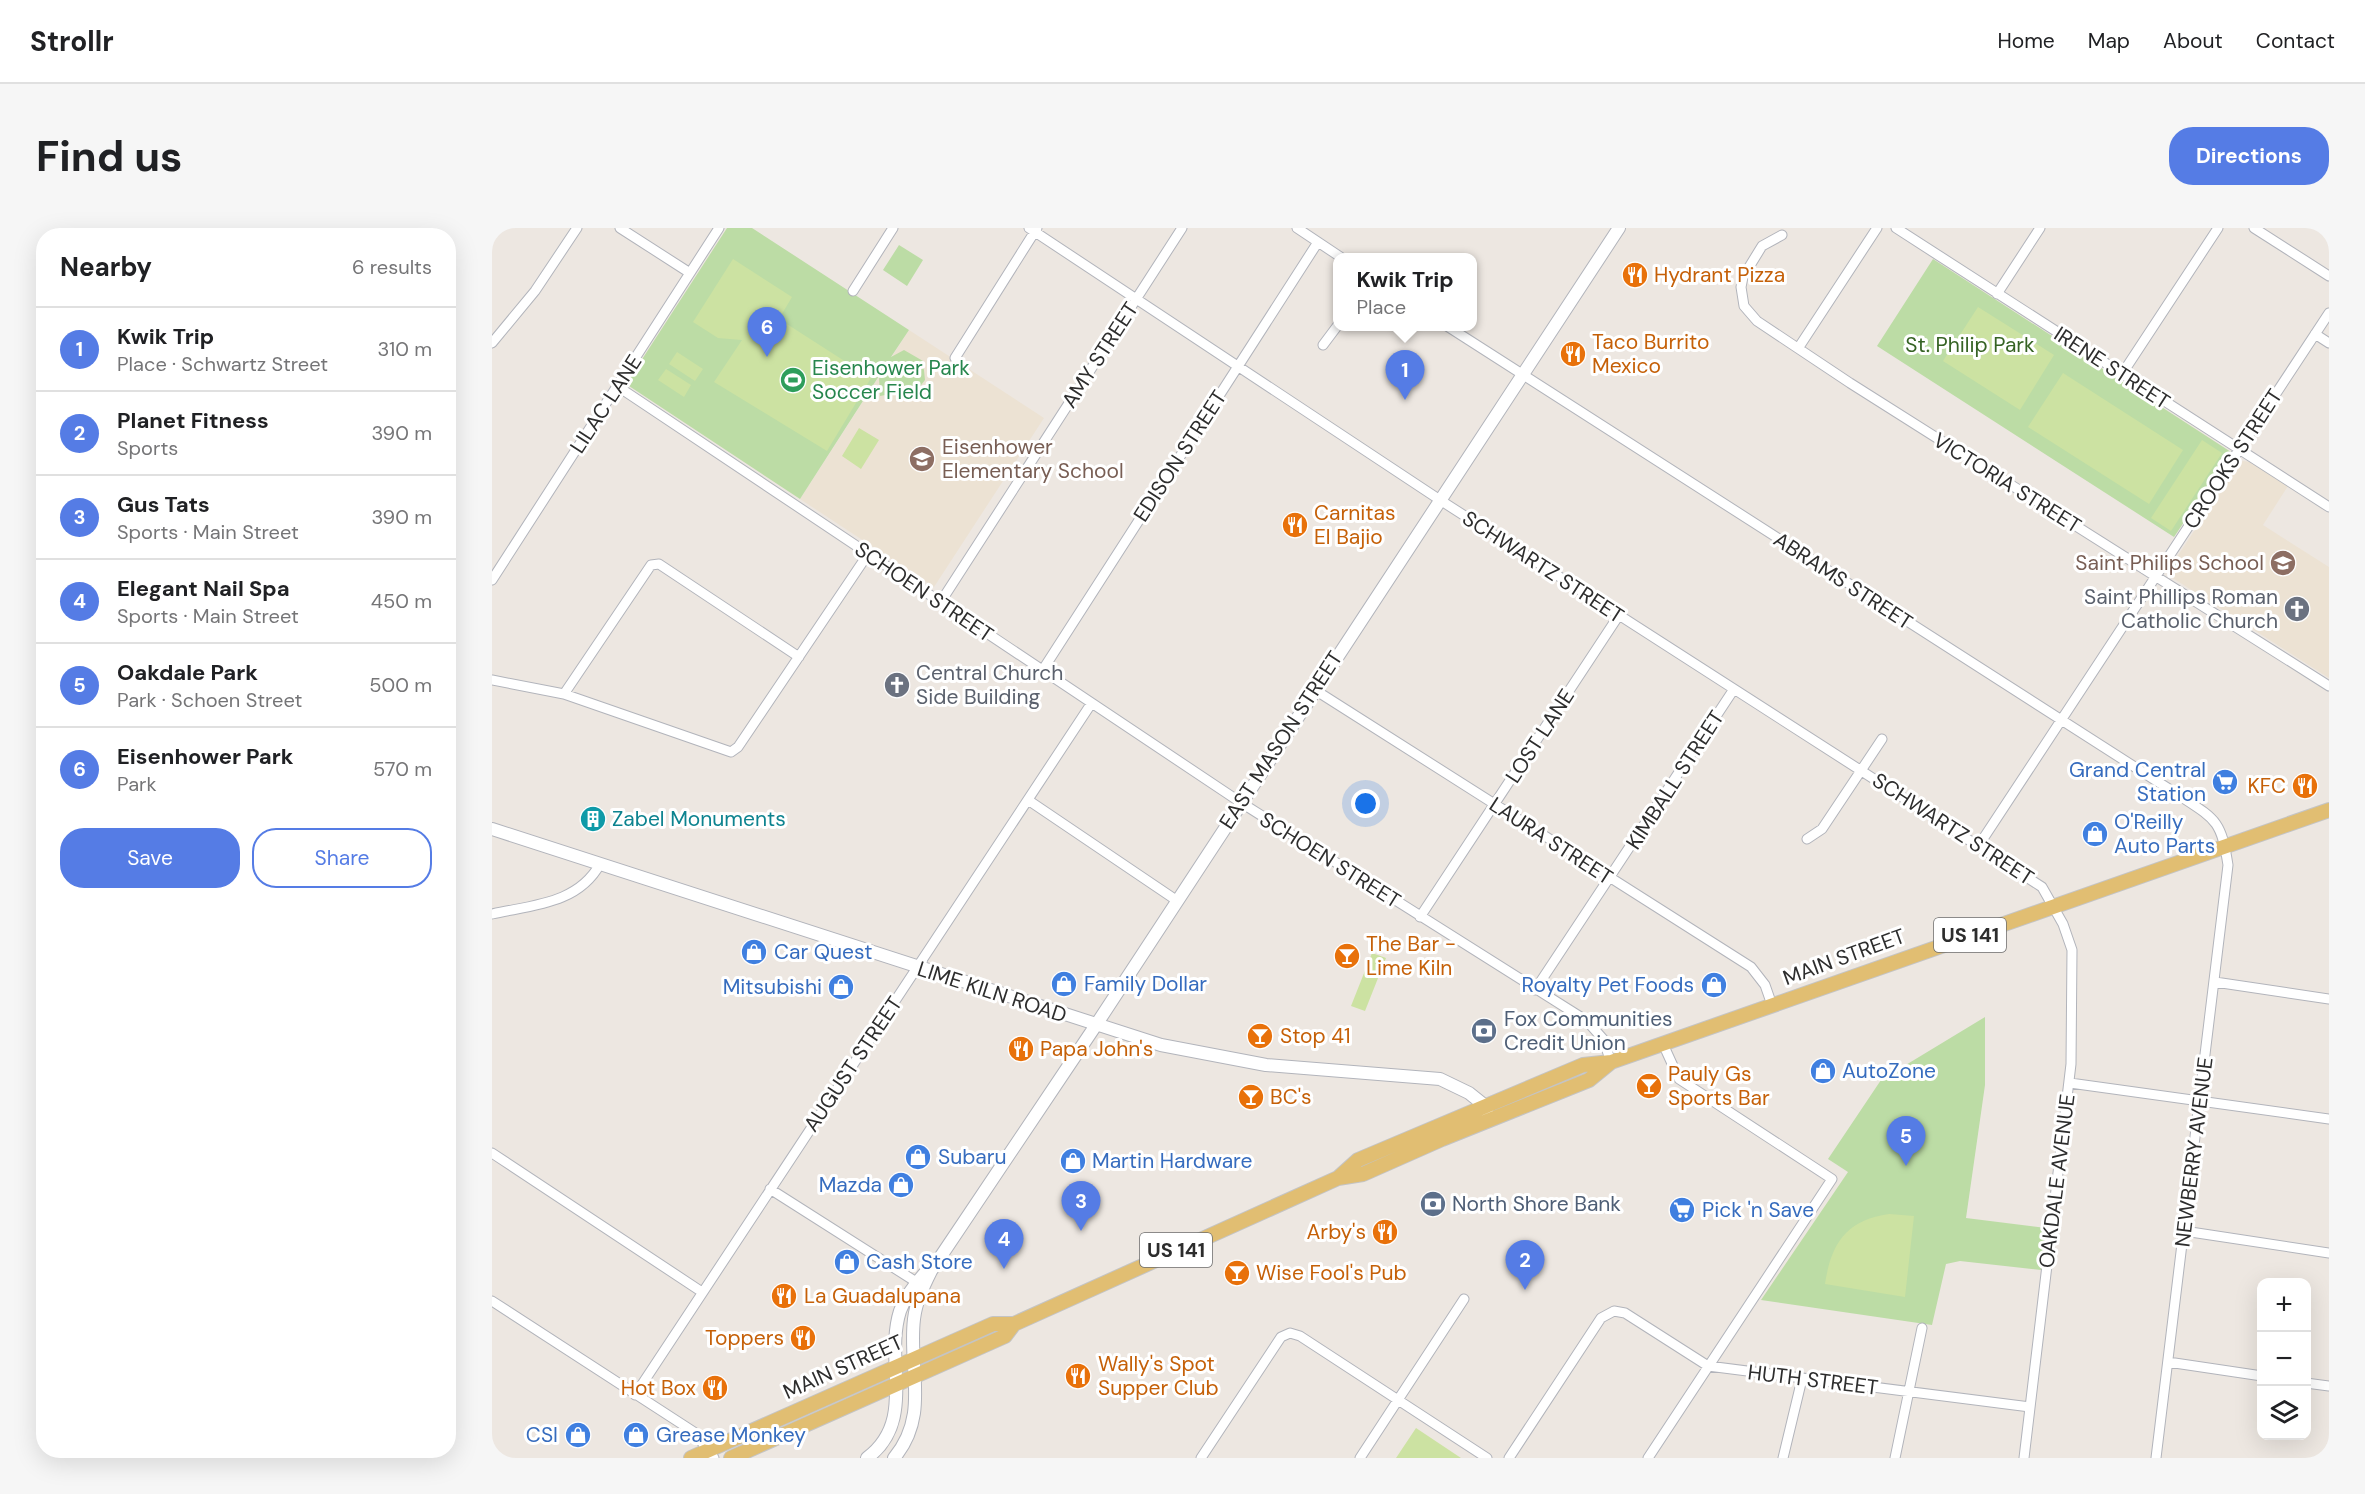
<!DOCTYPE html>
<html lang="en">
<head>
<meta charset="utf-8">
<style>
  body { margin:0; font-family:"DM Sans",sans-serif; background:#f6f6f6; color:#202124 }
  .controls { position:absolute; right:18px; bottom:18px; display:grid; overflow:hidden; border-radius:12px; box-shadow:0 6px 24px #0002 }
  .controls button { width:54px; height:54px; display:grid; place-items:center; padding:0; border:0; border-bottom:2px solid #e0e0e0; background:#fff; color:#202124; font:30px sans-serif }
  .you { position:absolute; left:874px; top:576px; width:21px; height:21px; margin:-15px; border:4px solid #fff; border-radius:50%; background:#1a73e8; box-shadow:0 0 0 9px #1a73e833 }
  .badge { display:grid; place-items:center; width:39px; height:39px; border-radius:50%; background:#557ce5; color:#fff; font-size:20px; font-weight:700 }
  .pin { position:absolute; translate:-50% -50px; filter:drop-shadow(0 2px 3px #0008) }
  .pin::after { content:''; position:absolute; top:32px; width:21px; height:18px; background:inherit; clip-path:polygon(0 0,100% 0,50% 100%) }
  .popup { position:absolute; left:841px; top:25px; width:144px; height:78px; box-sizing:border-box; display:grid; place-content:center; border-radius:12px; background:#fff; filter:drop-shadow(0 2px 4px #0005); font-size:20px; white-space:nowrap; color:#757577 }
  .popup b { font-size:22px; color:#202124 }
  .popup::after { content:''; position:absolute; left:50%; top:100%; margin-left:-12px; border:12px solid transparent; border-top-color:#fff }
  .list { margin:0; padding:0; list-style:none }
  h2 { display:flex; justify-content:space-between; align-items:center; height:78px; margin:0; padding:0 24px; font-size:26px }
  h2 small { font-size:20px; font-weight:400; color:#757577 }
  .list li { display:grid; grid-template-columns:39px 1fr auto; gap:18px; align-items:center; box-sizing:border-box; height:84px; padding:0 24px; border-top:2px solid #e0e0e0 }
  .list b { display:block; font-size:22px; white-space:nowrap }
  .list p { margin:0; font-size:20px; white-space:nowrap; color:#757577 }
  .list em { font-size:20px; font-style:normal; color:#757577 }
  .actions { display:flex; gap:12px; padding:18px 24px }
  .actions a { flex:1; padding:14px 0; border:2px solid #557ce5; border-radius:24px; text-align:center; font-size:21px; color:#557ce5 }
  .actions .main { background:#557ce5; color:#fff }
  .icon { flex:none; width:33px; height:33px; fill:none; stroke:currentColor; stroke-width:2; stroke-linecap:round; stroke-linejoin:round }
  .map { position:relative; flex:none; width:1837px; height:1230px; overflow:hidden; border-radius:24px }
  header { display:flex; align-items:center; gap:36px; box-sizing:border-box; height:84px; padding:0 30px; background:#fff; border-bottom:2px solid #e0e0e0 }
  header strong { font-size:28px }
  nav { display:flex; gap:33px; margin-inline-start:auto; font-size:21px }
  .intro { display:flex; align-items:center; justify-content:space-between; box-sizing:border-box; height:144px; padding:0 36px }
  h1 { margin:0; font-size:42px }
  .button { padding:15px 27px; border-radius:24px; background:#557ce5; color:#fff; font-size:21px; font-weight:700 }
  main { display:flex; gap:36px; padding:0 36px }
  aside { flex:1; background:#fff; border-radius:24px; box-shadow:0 6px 24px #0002 }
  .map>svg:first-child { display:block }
  .education { fill:#ece2d3 }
  .green { fill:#bcdca5 }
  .pitch { fill:#cce2a2 }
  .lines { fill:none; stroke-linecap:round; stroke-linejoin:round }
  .street-casing { stroke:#b2b4bb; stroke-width:11 }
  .secondary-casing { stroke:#b2b4bb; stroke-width:14 }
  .primary-casing { stroke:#c4c4c4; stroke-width:16 }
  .street { stroke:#fff; stroke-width:9 }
  .secondary { stroke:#fff; stroke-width:12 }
  .primary { stroke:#e1be72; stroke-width:14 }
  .labels { text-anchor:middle; stroke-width:6; stroke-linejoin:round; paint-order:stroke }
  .shield { fill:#fff; stroke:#6c6c6c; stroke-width:1.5 }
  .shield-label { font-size:20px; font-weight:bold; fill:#2d2d2d }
  .food-label { font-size:21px; fill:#c56008; stroke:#fff; text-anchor:start }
  .park-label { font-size:21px; fill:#366324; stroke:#fff }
  .street-label { font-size:21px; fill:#2d2d2d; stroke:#fff }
  .leisure-label { font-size:21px; fill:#27864d; stroke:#fff; text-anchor:start }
  .education-label { font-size:21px; fill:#785e54; stroke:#fff; text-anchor:start }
  .worship-label { font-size:21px; fill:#5b616d; stroke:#fff; text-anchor:end }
  .shop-label { font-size:21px; fill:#366cbe; stroke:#fff; text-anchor:start }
  .culture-label { font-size:21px; fill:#0d838f; stroke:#fff; text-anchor:start }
  .service-label { font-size:21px; fill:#4e5e75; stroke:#fff; text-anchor:start }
</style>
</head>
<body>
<header>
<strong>Strollr</strong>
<nav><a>Home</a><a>Map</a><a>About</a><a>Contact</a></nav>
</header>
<div class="intro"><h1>Find us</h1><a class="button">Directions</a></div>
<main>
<aside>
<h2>Nearby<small>6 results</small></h2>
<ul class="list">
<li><span class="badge">1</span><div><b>Kwik Trip</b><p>Place · Schwartz Street</p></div><em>310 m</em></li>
<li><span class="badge">2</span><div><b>Planet Fitness</b><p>Sports</p></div><em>390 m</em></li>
<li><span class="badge">3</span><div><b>Gus Tats</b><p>Sports · Main Street</p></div><em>390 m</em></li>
<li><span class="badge">4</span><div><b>Elegant Nail Spa</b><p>Sports · Main Street</p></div><em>450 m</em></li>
<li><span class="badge">5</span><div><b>Oakdale Park</b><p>Park · Schoen Street</p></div><em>500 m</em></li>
<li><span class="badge">6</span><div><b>Eisenhower Park</b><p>Park</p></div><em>570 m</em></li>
</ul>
<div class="actions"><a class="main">Save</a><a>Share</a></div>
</aside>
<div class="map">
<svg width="1837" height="1230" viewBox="0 0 1837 1230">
  <rect width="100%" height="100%" fill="#ede7e1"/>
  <path class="education" d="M417 102 552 190 442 359 308 271Z
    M1751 233 1758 234 1796 258 1771 297 1837 339V450L1676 347 1677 341 1747 235Z"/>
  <path class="green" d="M235 0H260L417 102 399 129 412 122 431 133 433 152 426 161 388 168 387 148 308 271 134 156Z
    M407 17 431 32 415 58 391 42Z
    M1441 31 1739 224 1682 309 1385 118Z
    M1493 789V857L1474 990 1554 1000 1549 1042 1468 1033 1454 1036 1440 1097 1269 1072 1356 944 1336 931 1389 852Z"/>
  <path class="pitch" d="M241 31 300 69 287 91 379 150 335 223 222 154 250 112 226 110 201 94Z
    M1486 79 1562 127 1528 182 1451 133Z
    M185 124 211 141 203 153 177 136Z
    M174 141 199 157 192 169 166 152Z
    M1571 145 1691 222 1657 276 1536 199Z
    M367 200 387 212 369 241 350 228Z
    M1710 212 1730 225 1679 303 1659 290Z
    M880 725 894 730 873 783 859 778Z
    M1397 986 1422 988 1413 1069 1333 1056C1339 1016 1354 992 1397 986Z
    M924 1200 969 1230H904Z"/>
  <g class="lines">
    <g class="street-casing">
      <path id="street" d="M128 0 198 45
        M537 0 948 272 1550 659 1571 696 1580 722 1579 836 1532 1230
        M805 0 850 30
        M1404 0 1837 279
        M1762 0 1837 48
        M1290 7 1270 18 1251 49 1249 59 1252 78 1265 93 1358 155 1837 458
        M361 63 401 0
        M1505 66 1548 0
        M955 98 1688 568C1725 592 1729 593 1736 637L1664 1230
        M1823 106 1837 115
        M0 115 43 63 85 0
        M831 117 846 97
        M1307 119 1385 0
        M463 130 545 0
        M1630 146 1726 0
        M125 158 748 574 1095 793 1111 811 1119 834
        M0 352 227 0
        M448 375 690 0
        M550 443 826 14
        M0 452 72 466 239 524 246 519 376 326
        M823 462 1259 739 1273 757 1280 777
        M72 466 159 337 167 336 307 429
        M536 572 684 672
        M1315 611 1330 601 1390 511
        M1487 617 1837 85
        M0 686C40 677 86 676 108 636
        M928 689 1127 387
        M1723 754 1837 771
        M1043 762 1242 461
        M1578 855 1837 891
        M0 925 210 1064
        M278 961 429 1057
        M1692 1003 1837 1025
        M0 1073 202 1204 222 1230
        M1676 1134 1770 1148
        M1814 1155 1837 1158
        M143 1167 599 476
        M709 1230 789 1109 798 1105 808 1108 995 1230
        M868 1230 972 1071
        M1017 1230 1109 1090 1122 1083 1133 1085 1216 1138 1538 1179
        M1156 1230 1340 951 1187 851 1171 816
        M1291 1230 1310 1151
        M1403 1230 1430 1100"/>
    </g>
    <g class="secondary-casing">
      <path id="secondary" d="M0 601 669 817 774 837 948 851 977 865 992 877 996 886
        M375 1230C425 1193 392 1133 408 1083 413 1069 423 1056 433 1045
        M402 1230C438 1187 416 1141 422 1091 424 1074 431 1059 439 1043L604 797 1127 0"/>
    </g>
    <g class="primary-casing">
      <path id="primary" d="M846 950 866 932 1091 837 1119 834 1837 582
        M199 1230 501 1096H522L846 950 871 946 950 911 1097 852 1119 834
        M239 1230 513 1108 522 1096"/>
    </g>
    <use href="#street" class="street"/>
    <use href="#secondary" class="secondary"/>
    <use href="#primary" class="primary"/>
  </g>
  <defs>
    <g id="restaurant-disc" transform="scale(1.35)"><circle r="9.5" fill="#e8710a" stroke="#fff"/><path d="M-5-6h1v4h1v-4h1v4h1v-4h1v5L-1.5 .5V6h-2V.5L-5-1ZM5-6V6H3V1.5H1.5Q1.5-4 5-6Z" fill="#fff"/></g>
    <g id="stadium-disc" transform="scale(1.35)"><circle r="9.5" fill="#2e9e5b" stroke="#fff"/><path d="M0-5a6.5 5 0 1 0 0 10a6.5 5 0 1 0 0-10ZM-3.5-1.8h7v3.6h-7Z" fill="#fff"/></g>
    <g id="school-disc" transform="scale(1.35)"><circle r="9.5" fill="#8d6e63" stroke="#fff"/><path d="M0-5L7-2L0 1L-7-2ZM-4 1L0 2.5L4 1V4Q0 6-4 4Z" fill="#fff"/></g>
    <g id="church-disc" transform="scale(1.35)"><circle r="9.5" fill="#6b7280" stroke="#fff"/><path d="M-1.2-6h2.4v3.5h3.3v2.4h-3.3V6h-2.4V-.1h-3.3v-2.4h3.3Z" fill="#fff"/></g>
    <g id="supermarket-disc" transform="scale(1.35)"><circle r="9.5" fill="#3f7fe0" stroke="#fff"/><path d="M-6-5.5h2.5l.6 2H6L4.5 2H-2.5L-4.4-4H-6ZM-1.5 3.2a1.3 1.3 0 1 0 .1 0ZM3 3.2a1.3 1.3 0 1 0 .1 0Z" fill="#fff"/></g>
    <g id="building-disc" transform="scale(1.35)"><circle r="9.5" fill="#0f9aa8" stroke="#fff"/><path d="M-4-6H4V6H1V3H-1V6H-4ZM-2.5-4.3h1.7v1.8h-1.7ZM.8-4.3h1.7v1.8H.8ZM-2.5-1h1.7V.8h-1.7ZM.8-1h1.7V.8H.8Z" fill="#fff"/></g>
    <g id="shop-disc" transform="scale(1.35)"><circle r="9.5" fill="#3f7fe0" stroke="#fff"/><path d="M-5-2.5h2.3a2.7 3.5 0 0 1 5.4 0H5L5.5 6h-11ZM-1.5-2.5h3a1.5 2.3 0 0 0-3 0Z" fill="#fff"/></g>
    <g id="bar-disc" transform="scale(1.35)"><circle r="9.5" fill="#e8710a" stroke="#fff"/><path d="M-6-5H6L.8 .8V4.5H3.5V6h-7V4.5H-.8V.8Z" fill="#fff"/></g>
    <g id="bank-disc" transform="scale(1.35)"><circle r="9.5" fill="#5c6f8a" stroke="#fff"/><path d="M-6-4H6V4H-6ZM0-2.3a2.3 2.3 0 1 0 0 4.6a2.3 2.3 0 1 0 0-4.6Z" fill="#fff"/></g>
  </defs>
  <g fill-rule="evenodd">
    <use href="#restaurant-disc" x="1143" y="47"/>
    <use href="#restaurant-disc" x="1081" y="126"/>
    <use href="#stadium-disc" x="301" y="152"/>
    <use href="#school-disc" x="430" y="231"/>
    <use href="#restaurant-disc" x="803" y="297"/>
    <use href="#school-disc" x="1791" y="335"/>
    <use href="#church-disc" x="1805" y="381"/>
    <use href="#church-disc" x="405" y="457"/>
    <use href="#supermarket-disc" x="1733" y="554"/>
    <use href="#restaurant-disc" x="1813" y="558"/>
    <use href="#building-disc" x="101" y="591"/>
    <use href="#shop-disc" x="1603" y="606"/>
    <use href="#shop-disc" x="262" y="724"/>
    <use href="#bar-disc" x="855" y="728"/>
    <use href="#shop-disc" x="572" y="756"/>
    <use href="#shop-disc" x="1222" y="757"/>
    <use href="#shop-disc" x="349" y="759"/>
    <use href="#bank-disc" x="992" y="803"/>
    <use href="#bar-disc" x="768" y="808"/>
    <use href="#restaurant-disc" x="529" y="821"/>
    <use href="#shop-disc" x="1331" y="843"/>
    <use href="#bar-disc" x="1157" y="858"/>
    <use href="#bar-disc" x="759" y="869"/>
    <use href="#shop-disc" x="426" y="929"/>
    <use href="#shop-disc" x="581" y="933"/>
    <use href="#shop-disc" x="409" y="957"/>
    <use href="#bank-disc" x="941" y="976"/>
    <use href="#supermarket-disc" x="1190" y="982"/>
    <use href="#restaurant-disc" x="893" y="1004"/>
    <use href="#shop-disc" x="355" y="1034"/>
    <use href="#bar-disc" x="745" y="1045"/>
    <use href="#restaurant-disc" x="292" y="1068"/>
    <use href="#restaurant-disc" x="311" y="1110"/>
    <use href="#restaurant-disc" x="586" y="1148"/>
    <use href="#restaurant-disc" x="223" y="1160"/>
    <use href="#shop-disc" x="86" y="1207"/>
    <use href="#shop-disc" x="144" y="1207"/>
  </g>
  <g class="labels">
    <g class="shield">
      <rect x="1442" y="690" width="72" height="34" rx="4.5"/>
      <rect x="648" y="1005" width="72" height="34" rx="4.5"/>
    </g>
    <g class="shield-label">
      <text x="1478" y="714">US 141</text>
      <text x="684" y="1029">US 141</text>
    </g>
    <g class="food-label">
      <text x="1162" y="54">Hydrant Pizza</text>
      <text x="1100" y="121">Taco Burrito<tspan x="1100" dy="24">Mexico</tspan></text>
      <text x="822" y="292">Carnitas<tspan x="822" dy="24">El Bajio</tspan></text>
      <text x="1794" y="565" text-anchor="end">KFC</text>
      <text x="874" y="723">The Bar -<tspan x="874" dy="24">Lime Kiln</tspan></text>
      <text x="788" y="815">Stop 41</text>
      <text x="548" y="828">Papa John's</text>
      <text x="1176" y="853">Pauly Gs<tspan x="1176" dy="24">Sports Bar</tspan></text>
      <text x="778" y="876">BC's</text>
      <text x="874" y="1011" text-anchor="end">Arby's</text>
      <text x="764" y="1052">Wise Fool's Pub</text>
      <text x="312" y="1075">La Guadalupana</text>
      <text x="292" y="1117" text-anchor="end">Toppers</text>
      <text x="606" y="1143">Wally's Spot<tspan x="606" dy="24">Supper Club</tspan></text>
      <text x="204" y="1167" text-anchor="end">Hot Box</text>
    </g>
    <g class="park-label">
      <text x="1478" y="124">St. Philip Park</text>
    </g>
    <g class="street-label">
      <text transform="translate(608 127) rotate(-57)" y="7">AMY STREET</text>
      <text transform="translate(1620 140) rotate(33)" y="7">IRENE STREET</text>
      <text transform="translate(114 176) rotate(-57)" y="7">LILAC LANE</text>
      <text transform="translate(688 228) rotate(-57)" y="7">EDISON STREET</text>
      <text transform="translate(1741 231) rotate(-57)" y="7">CROOKS STREET</text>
      <text transform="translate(1515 255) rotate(32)" y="7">VICTORIA STREET</text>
      <text transform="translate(1051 339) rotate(33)" y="7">SCHWARTZ STREET</text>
      <text transform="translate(1351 353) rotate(33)" y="7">ABRAMS STREET</text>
      <text transform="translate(432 364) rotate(34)" y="7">SCHOEN STREET</text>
      <text transform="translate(1048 508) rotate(-57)" y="7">LOST LANE</text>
      <text transform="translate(789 512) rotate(-57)" y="7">EAST MASON STREET</text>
      <text transform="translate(1183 552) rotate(-57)" y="7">KIMBALL STREET</text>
      <text transform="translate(1461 601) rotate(33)" y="7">SCHWARTZ STREET</text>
      <text transform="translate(1059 613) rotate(33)" y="7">LAURA STREET</text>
      <text transform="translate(838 632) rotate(32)" y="7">SCHOEN STREET</text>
      <text transform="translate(1352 729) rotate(-20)" y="7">MAIN STREET</text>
      <text transform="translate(500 764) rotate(18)" y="7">LIME KILN ROAD</text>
      <text transform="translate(361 836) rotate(-56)" y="7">AUGUST STREET</text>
      <text transform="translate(1702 924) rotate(-83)" y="7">NEWBERRY AVENUE</text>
      <text transform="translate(1565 953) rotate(-83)" y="7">OAKDALE AVENUE</text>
      <text transform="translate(351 1139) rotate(-24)" y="7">MAIN STREET</text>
      <text transform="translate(1321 1152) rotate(7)" y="7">HUTH STREET</text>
    </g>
    <g class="leisure-label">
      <text x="320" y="147">Eisenhower Park<tspan x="320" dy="24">Soccer Field</tspan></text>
    </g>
    <g class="education-label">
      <text x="450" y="226">Eisenhower<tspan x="450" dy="24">Elementary School</tspan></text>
      <text x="1772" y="342" text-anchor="end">Saint Philips School</text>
    </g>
    <g class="worship-label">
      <text x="1786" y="376">Saint Phillips Roman<tspan x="1786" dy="24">Catholic Church</tspan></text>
      <text x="424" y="452" text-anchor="start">Central Church<tspan x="424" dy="24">Side Building</tspan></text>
    </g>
    <g class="shop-label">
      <text x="1714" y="549" text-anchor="end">Grand Central<tspan x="1714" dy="24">Station</tspan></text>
      <text x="1622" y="601">O'Reilly<tspan x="1622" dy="24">Auto Parts</tspan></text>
      <text x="282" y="731">Car Quest</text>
      <text x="592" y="763">Family Dollar</text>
      <text x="1202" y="764" text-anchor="end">Royalty Pet Foods</text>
      <text x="330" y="766" text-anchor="end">Mitsubishi</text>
      <text x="1350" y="850">AutoZone</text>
      <text x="446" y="936">Subaru</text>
      <text x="600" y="940">Martin Hardware</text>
      <text x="390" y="964" text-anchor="end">Mazda</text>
      <text x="1210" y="989">Pick 'n Save</text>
      <text x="374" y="1041">Cash Store</text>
      <text x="66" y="1214" text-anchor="end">CSI</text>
      <text x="164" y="1214">Grease Monkey</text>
    </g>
    <g class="culture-label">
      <text x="120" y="598">Zabel Monuments</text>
    </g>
    <g class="service-label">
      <text x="1012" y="798">Fox Communities<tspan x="1012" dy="24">Credit Union</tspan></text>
      <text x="960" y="983">North Shore Bank</text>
    </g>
  </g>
</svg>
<div class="controls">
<button>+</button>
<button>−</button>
<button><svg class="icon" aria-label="layers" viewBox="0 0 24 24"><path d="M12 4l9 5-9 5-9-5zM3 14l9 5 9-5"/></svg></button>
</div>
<div class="you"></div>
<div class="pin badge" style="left:913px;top:172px">1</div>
<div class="popup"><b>Kwik Trip</b>Place</div>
<div class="pin badge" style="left:1033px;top:1062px">2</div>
<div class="pin badge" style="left:589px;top:1003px">3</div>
<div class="pin badge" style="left:512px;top:1041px">4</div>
<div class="pin badge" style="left:1414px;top:938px">5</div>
<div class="pin badge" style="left:275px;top:129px">6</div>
</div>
</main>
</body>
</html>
